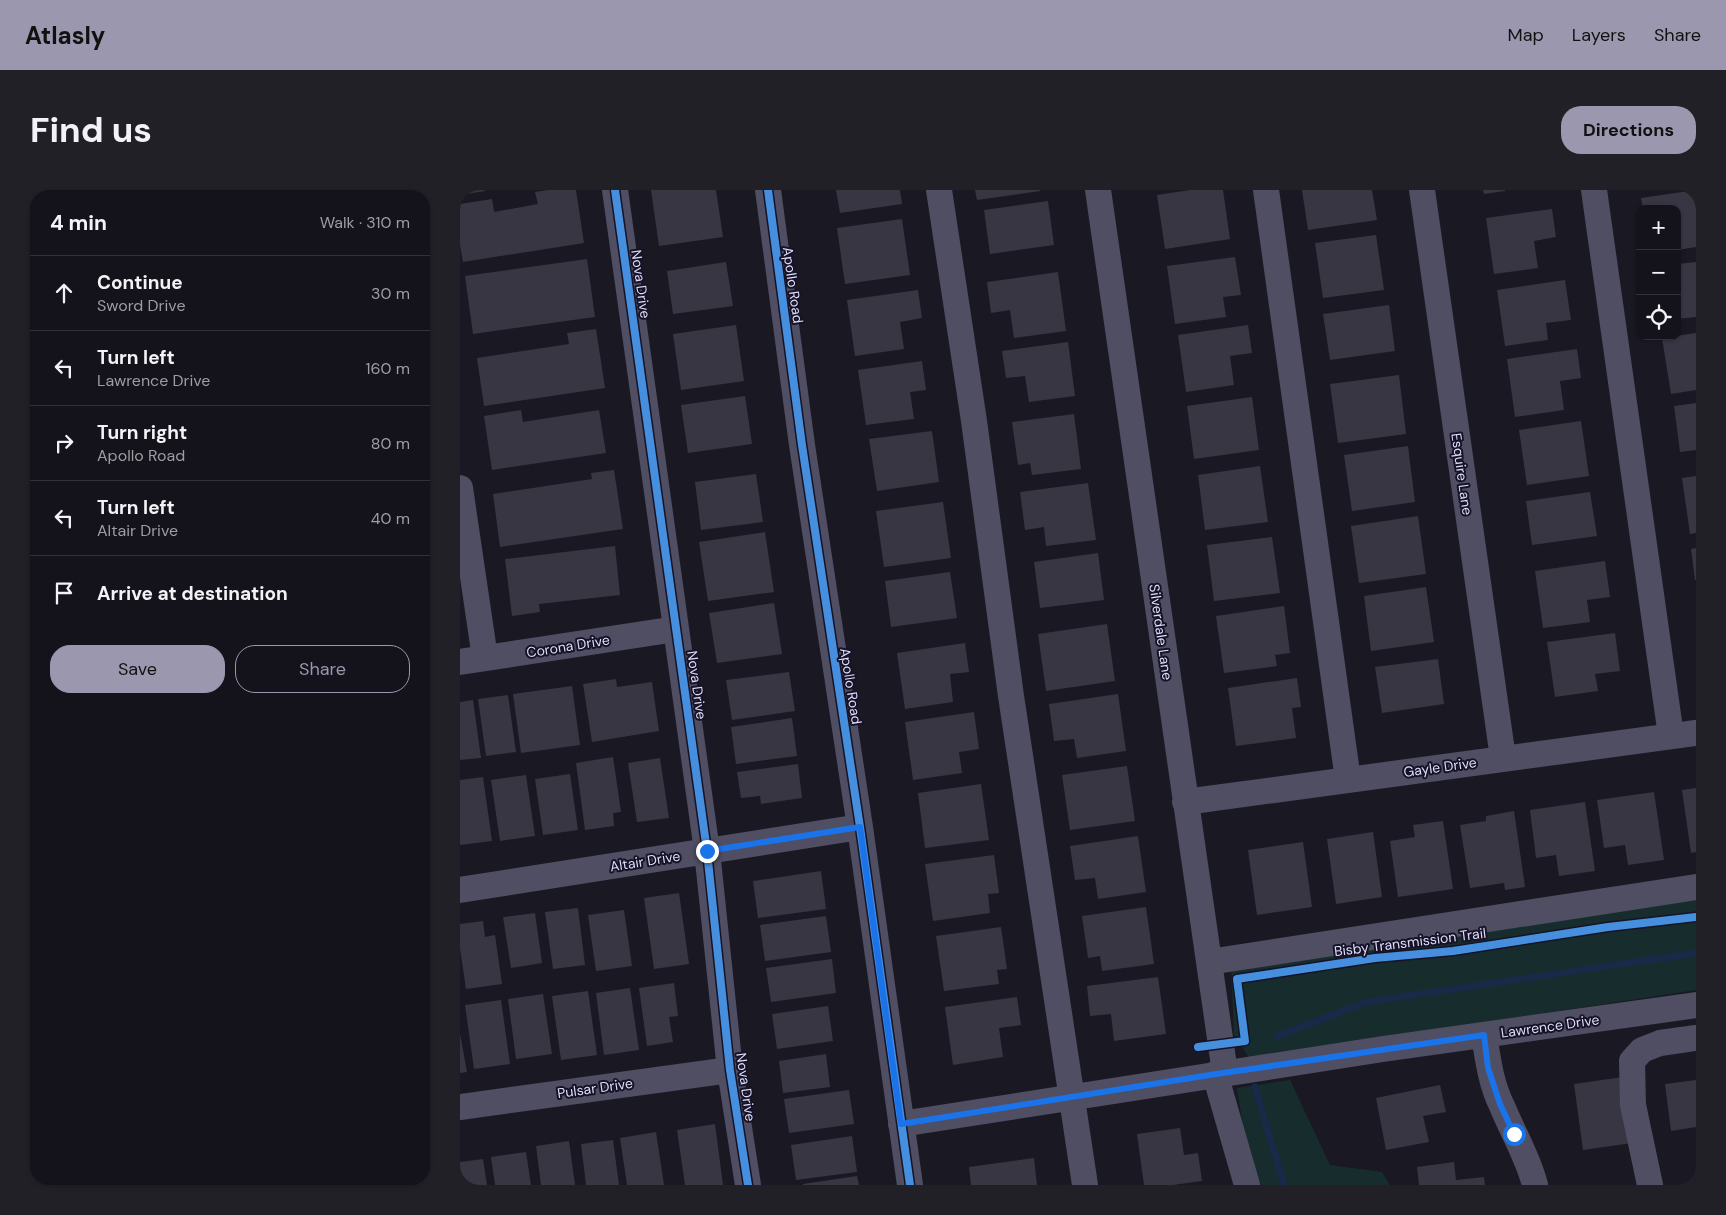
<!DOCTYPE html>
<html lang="en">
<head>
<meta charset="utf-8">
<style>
  body { margin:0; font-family:"DM Sans",sans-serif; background:#212027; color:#f1f3f6 }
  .controls { position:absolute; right:15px; top:15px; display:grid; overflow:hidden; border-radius:10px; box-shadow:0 1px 4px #0004 }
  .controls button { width:45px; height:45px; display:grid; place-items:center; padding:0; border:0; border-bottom:1px solid #333239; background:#14121a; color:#f1f3f6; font:25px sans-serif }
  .stop { position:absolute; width:15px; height:15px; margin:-11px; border:4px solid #1a73e8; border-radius:50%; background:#fff }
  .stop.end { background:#1a73e8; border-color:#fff; box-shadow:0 1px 5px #0008 }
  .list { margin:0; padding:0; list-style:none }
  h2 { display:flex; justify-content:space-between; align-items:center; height:65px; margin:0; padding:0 20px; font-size:21px }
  h2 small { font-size:16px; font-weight:400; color:#9d9ea2 }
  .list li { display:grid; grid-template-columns:32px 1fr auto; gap:15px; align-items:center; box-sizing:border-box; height:75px; padding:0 20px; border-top:1px solid #333239 }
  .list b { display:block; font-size:19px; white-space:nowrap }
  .list p { margin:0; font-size:16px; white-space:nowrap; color:#9d9ea2 }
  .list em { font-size:16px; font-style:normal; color:#9d9ea2 }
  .actions { display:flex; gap:10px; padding:15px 20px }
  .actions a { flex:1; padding:11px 0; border:1px solid #9a97af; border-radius:20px; text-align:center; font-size:18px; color:#9a97af }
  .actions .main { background:#9a97af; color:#111 }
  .icon { flex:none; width:28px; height:28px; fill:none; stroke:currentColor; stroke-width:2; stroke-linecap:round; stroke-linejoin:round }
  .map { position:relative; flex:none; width:1236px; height:995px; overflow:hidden; border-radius:20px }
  header { display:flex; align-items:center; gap:30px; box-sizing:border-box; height:70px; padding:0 25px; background:#9a97af; color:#111 }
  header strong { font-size:24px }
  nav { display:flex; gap:28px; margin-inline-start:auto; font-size:18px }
  .intro { display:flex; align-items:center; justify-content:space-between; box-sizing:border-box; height:120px; padding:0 30px }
  h1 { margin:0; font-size:35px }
  .button { padding:12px 22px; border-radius:20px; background:#9a97af; color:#111; font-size:18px; font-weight:700 }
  main { display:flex; gap:30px; padding:0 30px }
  aside { flex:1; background:#14121a; border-radius:20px; box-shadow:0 1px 4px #0004 }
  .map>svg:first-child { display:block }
  .green { fill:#172d2d }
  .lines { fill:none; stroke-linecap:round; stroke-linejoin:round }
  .stream { stroke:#172a48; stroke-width:7 }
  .building { fill:#383643 }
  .minor { stroke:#4f4e62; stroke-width:26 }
  .cycleway-casing { stroke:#161327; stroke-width:11 }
  .cycleway { stroke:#468fdf; stroke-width:8 }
  .route { stroke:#1a73e8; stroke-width:6 }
  .labels { text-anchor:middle; stroke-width:4; stroke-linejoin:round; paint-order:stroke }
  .street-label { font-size:14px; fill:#dfdcfb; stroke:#161327 }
</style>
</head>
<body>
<header>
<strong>Atlasly</strong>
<nav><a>Map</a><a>Layers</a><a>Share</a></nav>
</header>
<div class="intro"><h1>Find us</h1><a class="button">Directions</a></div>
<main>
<aside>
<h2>4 min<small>Walk · 310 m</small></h2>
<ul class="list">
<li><svg class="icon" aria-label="ahead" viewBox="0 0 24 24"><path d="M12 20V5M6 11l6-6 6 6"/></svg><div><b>Continue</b><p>Sword Drive</p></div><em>30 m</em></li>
<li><svg class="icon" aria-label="left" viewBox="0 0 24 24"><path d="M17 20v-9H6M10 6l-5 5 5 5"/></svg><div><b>Turn left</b><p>Lawrence Drive</p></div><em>160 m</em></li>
<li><svg class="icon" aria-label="right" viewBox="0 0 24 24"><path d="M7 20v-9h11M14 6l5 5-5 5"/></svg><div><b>Turn right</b><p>Apollo Road</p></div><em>80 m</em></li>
<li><svg class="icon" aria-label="left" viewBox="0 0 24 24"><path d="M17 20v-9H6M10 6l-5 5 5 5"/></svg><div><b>Turn left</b><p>Altair Drive</p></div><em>40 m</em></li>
<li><svg class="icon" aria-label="arrive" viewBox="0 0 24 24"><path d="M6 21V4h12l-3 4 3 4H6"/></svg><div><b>Arrive at destination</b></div></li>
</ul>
<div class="actions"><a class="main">Save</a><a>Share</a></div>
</aside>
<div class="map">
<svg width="1236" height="995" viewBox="0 0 1236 995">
  <rect width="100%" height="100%" fill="#1a1822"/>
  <path class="green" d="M1236 710V800L789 868 774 845 771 779Z
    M830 890 870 975 922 982 930 995H801L786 956 777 898Z"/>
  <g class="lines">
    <path class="stream" d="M818 846 906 812 1236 763
      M795 897 824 995"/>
  </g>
  <path class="building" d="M0 0H25V1L0 5Z
    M88 0H116L124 53 3 72 0 55V14L32 9 34 22 78 14 75 2Z
    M191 0H256L263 47 199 56Z
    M376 0H440L442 14 380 23Z
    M515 0H580V1L517 10Z
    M730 0H763L770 49 705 59 697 5Z
    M842 0H912L917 30 848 40Z
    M1023 0H1045V1L1024 4Z
    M1236 0V57L1217 60V19H1183L1181 8Z
    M588 11 594 55 530 64 524 20Z
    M1092 19 1096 47 1074 51 1078 78 1034 84 1026 28Z
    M442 29 450 85 385 94 377 38Z
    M916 45 924 100 863 108 855 53Z
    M775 67 781 105 763 107 766 127 715 134 707 76Z
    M127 69 135 127 13 144 5 86Z
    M266 72 273 116 213 124 207 81Z
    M1236 72V127L1217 129V74Z
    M598 82 606 141 554 148 550 120 531 123 527 92Z
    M1105 90 1111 130 1086 133 1088 150 1045 156 1037 100Z
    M458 100 462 128 440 132 444 159 395 166 387 110Z
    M929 115 935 161 870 170 863 124Z
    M276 135 284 191 221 200 213 144Z
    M788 135 792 163 770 166 774 195 726 202 718 145Z
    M136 139 145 198 24 216 17 168 109 154 107 143Z
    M1236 143V200L1211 204 1202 148Z
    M608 152 615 206 569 212 565 186 546 188 542 161Z
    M1117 159 1121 188 1100 191 1104 220 1055 227 1047 169Z
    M462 171 466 200 450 202 454 229 406 235 398 180Z
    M939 185 946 244 878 253 870 194Z
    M285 206 292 254 228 263 221 215Z
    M792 207 799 260 734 269 727 216Z
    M1236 213V260L1220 262 1214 216Z
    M61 220 63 232 139 220 146 263 32 280 24 226Z
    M614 224 621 279 572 285 570 273 558 275 552 232Z
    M1121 231 1129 286 1067 295 1059 240Z
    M472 241 479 292 417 301 409 249Z
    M948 256 955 312 892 321 884 265Z
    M800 276 808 332 745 340 738 285Z
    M154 280 163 339 40 357 33 304 132 289 131 283Z
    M296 284 303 332 241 340 235 292Z
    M1236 286V343L1230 344 1222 288Z
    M628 293 636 350 586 356 584 337 565 340 560 302Z
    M1130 302 1137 346 1072 355 1066 311Z
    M483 312 491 368 424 377 416 321Z
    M958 326 966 384 899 393 891 336Z
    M305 342 314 402 248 411 239 352Z
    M812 347 820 403 754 411 747 355Z
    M155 356 160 405 79 414 80 422 52 426 45 369Z
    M1236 358V390H1235L1231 359Z
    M638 363 644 410 580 418 574 372Z
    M1145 371 1150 407 1127 410 1130 432 1083 438 1075 381Z
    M490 382 497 428 431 437 425 391Z
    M966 397 974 452 911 461 904 406Z
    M314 413 322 464 257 473 249 423Z
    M824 416 830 463 815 465 817 476 764 483 756 426Z
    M647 434 655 491 586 501 578 444Z
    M1155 443 1160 481 1135 484 1138 501 1095 507 1087 452Z
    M505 453 509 482 490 484 493 512 445 519 437 463Z
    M978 469 984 514 922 523 915 477Z
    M329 482 335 521 272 530 266 490Z
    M837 488 841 517 832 518 836 548 776 556 768 498Z
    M156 489 157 497 192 492 199 541 132 552 123 494Z
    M112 496 120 555 61 563 53 504Z
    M658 504 666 561 617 568 614 549 594 551 589 514Z
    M48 505 56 562 26 566 18 509Z
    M13 510 21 568 0 570V512Z
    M514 522 519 559 499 562 502 583 453 590 445 532Z
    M332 528 337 566 276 574 271 537Z
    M153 567 161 622 153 623 154 636 125 640 116 573Z
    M200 568 209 628 177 632 168 573Z
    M338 574 342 608 301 614 300 606 281 608 277 582Z
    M667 576 675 631 610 640 602 585Z
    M110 584 118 640 83 645 75 589Z
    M66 585 75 646 40 651 31 590Z
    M23 587 32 651 0 655V590Z
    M521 594 529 650 465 658 458 603Z
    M1236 598V662L1231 663 1222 600Z
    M1194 602 1204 670 1168 675 1165 655 1144 658 1137 610Z
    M1125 612 1135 681 1099 686 1096 665 1076 668 1070 620Z
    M1054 621 1065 697 1045 700 1044 693 1010 698 1000 635 1026 631V626Z
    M983 631 993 699 938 707 930 651 955 647 953 635Z
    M913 642 922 707 876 714 867 649Z
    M678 646 686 702 638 709 635 688 615 690 610 656Z
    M843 652 852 717 797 725 788 660Z
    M534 665 539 703 528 704 530 723 473 731 465 674Z
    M361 681 366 719 298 728 293 691Z
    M219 703 229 774 194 779 184 708Z
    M686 717 694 774 642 781 640 766 628 768 622 726Z
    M118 718 125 775 93 779 85 722Z
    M164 720 172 776 136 781 128 725Z
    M75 723 82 773 51 778 43 727Z
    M366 726 371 762 305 771 300 735Z
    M23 731 25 747 35 745 42 794 6 799 0 758V734Z
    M541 737 547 779 537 780 539 794 484 801 476 746Z
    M372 769 376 803 311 812 306 778Z
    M698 787 706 844 654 851 651 824 630 826 627 796Z
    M214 793 218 826 209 827 213 852 187 856 179 798Z
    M170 798 179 860 144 865 136 803Z
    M128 801 137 865 101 870 92 806Z
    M83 804 92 864 56 869 48 809Z
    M557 807 561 835 539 838 543 867 493 875 485 817Z
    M41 810 50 874 14 879 5 815Z
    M368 816 373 851 317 859 312 824Z
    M0 844 7 882 0 883Z
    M366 864 370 897 323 903 319 871Z
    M1163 887 1172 953 1123 960 1114 894Z
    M1236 890V937L1211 941 1205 894Z
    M980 895 986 922 963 926 969 952 926 960 916 908Z
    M389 900 394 934 329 943 324 909Z
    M255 934 263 995H225L217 940Z
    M720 938 724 965 738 963 742 991 713 995H684L677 944Z
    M196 942 204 995H167L160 948Z
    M392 946 397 982 336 990 331 955Z
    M153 950 159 995H126L121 954Z
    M109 951 115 995H81L76 956Z
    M66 962 71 995H35L31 967Z
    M574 968 577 995H511L509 977Z
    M23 969 27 995H0V972Z
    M994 972 996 990 1024 987 1025 995H959L957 977Z
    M397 986 399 995H343V994Z"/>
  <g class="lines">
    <path class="minor" d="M155 0 247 661 270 880 288 995
      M308 0 342 255 400 637 450 995
      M479 0 514 231 551 506 625 995
      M638 0 765 883
      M806 0 888 590
      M962 0 1043 568
      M1134 0 1211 546
      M0 298 25 468
      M0 472 216 439
      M725 612 1236 543
      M0 700 400 637
      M749 772 1236 697
      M1024 845C1028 870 1031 894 1042 916 1053 943 1068 967 1075 995
      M755 884 787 995
      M0 917 270 880
      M441 934 923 859 1236 815
      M1190 995 1173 915 1172 871 1182 860 1200 853 1236 848"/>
    <g class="cycleway-casing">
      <path id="cycleway" d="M155 0 247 661 270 880 288 995
        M308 0 342 255 400 637 450 995
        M738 857 785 851 777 789 915 768 993 761 1148 737 1236 727"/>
    </g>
    <use href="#cycleway" class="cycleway"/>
  </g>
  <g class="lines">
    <path class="route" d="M247 661 400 637 441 934 756 884 1024 845 1028 878 1040 914 1054 944"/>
  </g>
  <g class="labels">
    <g class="street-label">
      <text transform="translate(181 94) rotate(82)" y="5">Nova Drive</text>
      <text transform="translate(333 95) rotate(82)" y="5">Apollo Road</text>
      <text transform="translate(1002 284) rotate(82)" y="5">Esquire Lane</text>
      <text transform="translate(701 442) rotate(82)" y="5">Silverdale Lane</text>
      <text transform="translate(108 456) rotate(-9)" y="5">Corona Drive</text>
      <text transform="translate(237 495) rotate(82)" y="5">Nova Drive</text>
      <text transform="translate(391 496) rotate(81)" y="5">Apollo Road</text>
      <text transform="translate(980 577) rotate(-8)" y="5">Gayle Drive</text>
      <text transform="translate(185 671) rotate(-9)" y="5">Altair Drive</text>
      <text transform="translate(950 752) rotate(-7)" y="5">Bisby Transmission Trail</text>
      <text transform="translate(1090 836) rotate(-8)" y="5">Lawrence Drive</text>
      <text transform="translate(286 897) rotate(82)" y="5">Nova Drive</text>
      <text transform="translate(135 898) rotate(-8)" y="5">Pulsar Drive</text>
    </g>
  </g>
</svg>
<div class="controls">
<button>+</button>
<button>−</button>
<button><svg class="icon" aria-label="locate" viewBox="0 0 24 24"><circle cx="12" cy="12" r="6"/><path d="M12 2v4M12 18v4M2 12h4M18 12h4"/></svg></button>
</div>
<div class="stop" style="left:1054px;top:944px"></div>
<div class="stop end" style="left:247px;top:661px"></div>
</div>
</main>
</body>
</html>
